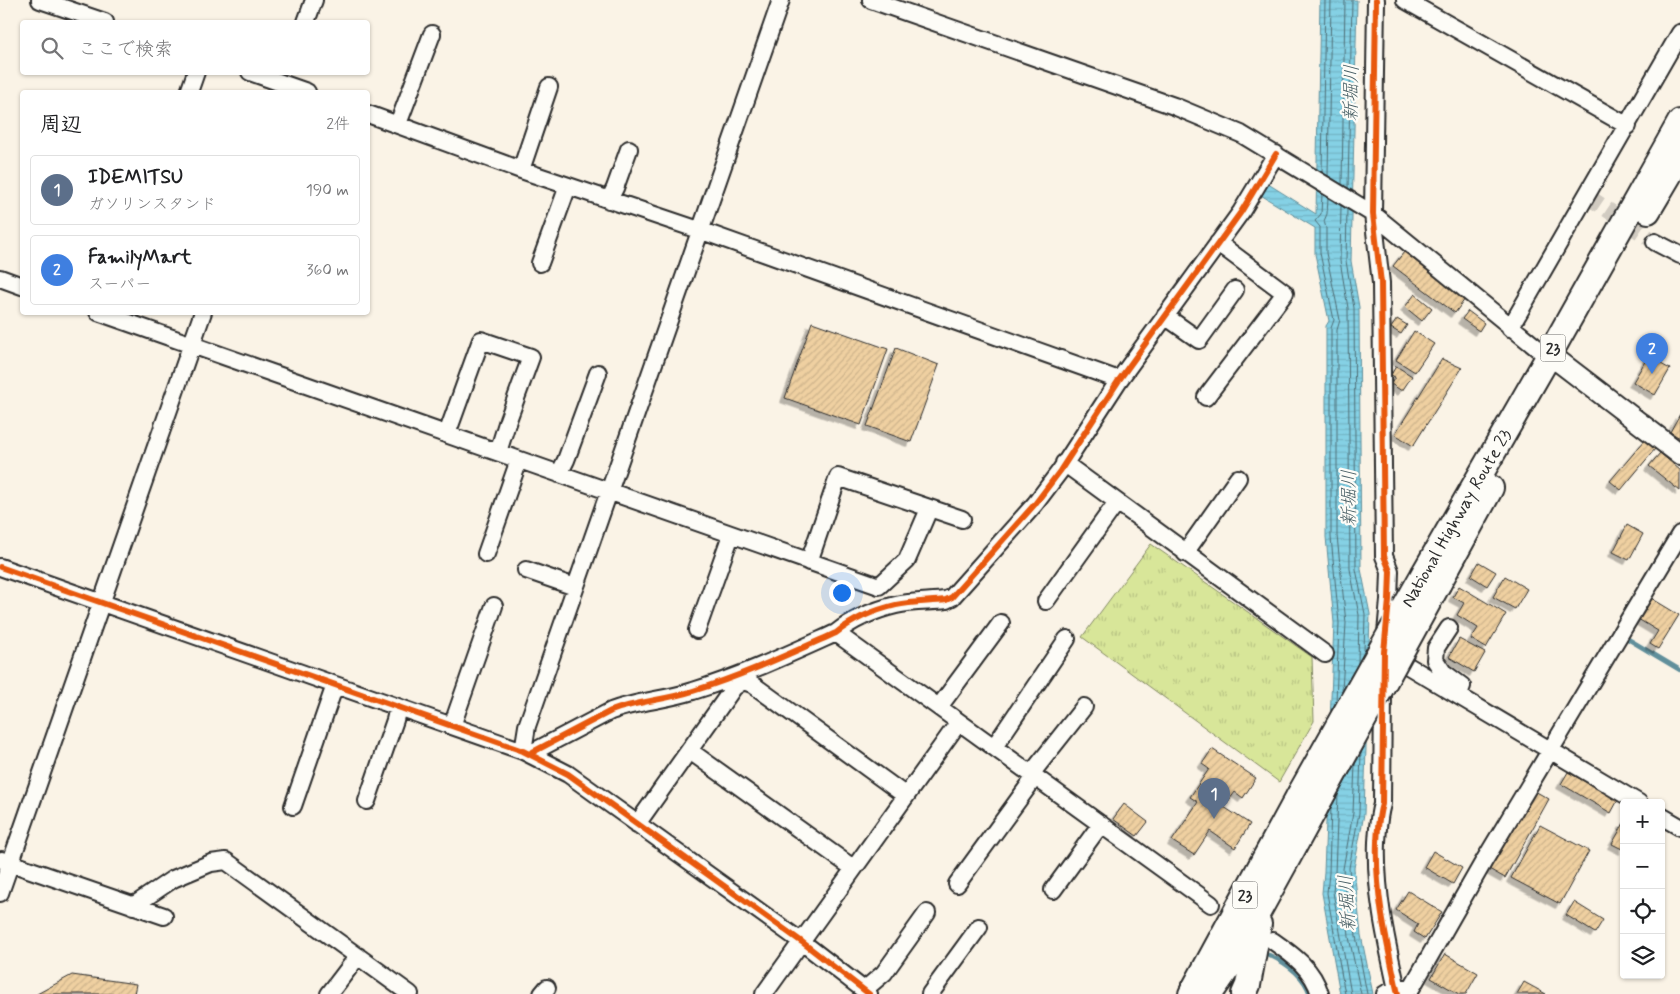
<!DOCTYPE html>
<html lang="ja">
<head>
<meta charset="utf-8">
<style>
  body { margin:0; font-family:Mynerve,"Klee One",sans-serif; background:#f2f2f2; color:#202124 }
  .controls { position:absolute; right:15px; bottom:15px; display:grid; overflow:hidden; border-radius:5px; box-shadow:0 1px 4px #0004 }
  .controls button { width:45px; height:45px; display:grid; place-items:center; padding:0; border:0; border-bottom:1px solid #e0e0e0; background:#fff; color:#202124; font:25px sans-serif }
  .you { position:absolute; left:841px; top:592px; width:18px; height:18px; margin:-12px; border:4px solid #fff; border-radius:50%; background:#1a73e8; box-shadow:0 0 0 8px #1a73e833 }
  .badge { display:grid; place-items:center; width:32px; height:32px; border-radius:50%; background:#0f766e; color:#fff; font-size:16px; font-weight:700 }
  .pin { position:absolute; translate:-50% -41px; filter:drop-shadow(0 1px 2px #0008) }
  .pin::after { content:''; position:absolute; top:26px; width:18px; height:15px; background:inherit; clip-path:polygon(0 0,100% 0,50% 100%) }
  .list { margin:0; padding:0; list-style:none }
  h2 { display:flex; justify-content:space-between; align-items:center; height:65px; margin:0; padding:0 20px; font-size:21px }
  h2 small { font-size:16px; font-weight:400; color:#757577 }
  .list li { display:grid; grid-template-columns:32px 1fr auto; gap:15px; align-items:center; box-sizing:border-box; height:70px; margin:0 10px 10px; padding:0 10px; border:1px solid #e0e0e0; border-radius:5px }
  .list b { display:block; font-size:19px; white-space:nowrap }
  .list p { margin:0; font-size:16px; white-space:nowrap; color:#757577 }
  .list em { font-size:16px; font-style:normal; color:#757577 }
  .icon { flex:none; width:28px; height:28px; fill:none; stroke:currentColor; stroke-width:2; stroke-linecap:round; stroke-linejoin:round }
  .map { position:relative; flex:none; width:1680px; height:994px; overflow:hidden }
  .search { position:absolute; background:#fff; box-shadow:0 1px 4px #0004; left:20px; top:20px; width:350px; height:55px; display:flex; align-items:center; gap:12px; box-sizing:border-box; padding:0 18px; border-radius:5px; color:#757577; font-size:19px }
  .panel { position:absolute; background:#fff; box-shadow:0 1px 4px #0004; left:20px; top:90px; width:350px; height:225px; border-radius:5px }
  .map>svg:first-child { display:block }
  .grass { fill:url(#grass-tufts); stroke:#828862 }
  .water { fill:url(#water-rules); stroke:#618f9b }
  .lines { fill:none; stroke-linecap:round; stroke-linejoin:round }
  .shore { stroke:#4f6d75; stroke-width:1 }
  .stream { stroke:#618f9b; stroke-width:4.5 }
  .building { fill:url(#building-hatch); stroke:#2b2b2b; filter:url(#shadow) }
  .minor-tunnel { stroke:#d1cbc1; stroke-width:16; stroke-dasharray:16 8; stroke-linecap:butt }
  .minor-casing { stroke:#2b2b2b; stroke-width:20 }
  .major-casing { stroke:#2b2b2b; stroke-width:24 }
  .highway-casing { stroke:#2b2b2b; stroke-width:28 }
  .minor { stroke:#fdfcf7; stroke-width:16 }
  .major { stroke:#fdfcf7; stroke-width:20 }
  .highway { stroke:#fdfcf7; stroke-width:24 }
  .highway-bridge-casing { stroke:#2b2b2b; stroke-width:28; stroke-linecap:butt }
  .highway-bridge { stroke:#fdfcf7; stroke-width:24 }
  .cycleway-casing { stroke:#fdfcf7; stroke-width:9 }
  .cycleway { stroke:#e8590c; stroke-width:6 }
  .labels { text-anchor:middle; stroke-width:4.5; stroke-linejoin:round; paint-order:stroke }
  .shield { fill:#fdfcf7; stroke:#6a6a68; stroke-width:1 }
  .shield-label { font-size:16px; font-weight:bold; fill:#2b2b2b }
  .street-label { font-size:18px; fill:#2b2b2b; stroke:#fdfcf7 }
  .water-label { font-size:19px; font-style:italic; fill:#465d63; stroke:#fdfcf7 }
</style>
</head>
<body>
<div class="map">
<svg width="1680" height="994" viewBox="0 0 1680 994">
  <defs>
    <pattern id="grass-tufts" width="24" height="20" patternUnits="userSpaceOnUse" patternTransform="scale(1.25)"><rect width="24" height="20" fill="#d8e699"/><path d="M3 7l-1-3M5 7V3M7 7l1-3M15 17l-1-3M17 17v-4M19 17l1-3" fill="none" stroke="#bac584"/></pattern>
    <pattern id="water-rules" width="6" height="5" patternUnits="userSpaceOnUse" patternTransform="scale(1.25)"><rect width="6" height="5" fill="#85d1e5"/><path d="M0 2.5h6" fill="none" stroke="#73b4c5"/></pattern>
    <pattern id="building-hatch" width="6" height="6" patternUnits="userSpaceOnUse" patternTransform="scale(1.25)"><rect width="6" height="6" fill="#efd0a1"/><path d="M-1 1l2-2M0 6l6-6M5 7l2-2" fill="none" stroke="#cdb38b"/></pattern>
    <filter id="shadow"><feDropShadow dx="-4.5" dy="4.5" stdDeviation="0" flood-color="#0004"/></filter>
  </defs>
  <rect width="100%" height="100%" fill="#faf3e6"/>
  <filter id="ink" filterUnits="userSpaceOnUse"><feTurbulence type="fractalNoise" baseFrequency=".02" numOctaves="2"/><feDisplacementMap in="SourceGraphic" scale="10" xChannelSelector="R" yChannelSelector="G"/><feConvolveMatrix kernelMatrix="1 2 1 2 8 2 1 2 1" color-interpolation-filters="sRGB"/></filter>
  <g filter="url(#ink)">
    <path class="grass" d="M1151 544 1312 657 1314 721 1279 782 1082 637Z"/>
    <path class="water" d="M1320 0H1357L1351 261 1359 307 1361 569 1370 614 1364 814 1354 868 1361 935 1373 994H1340L1322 893 1324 872 1334 623 1326 537V326L1329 321 1315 254V228L1259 194 1265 182 1316 214Z"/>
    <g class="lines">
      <path class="shore" d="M1322 172 1325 0
        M1328 176 1331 0
        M1342 184 1345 0
        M1348 188 1352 0
        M1322 194 1321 214 1315 221 1320 227V253L1334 320 1331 328V537L1339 623 1336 703
        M1328 198 1327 214 1324 221 1326 228V253L1340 320 1337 330V536L1346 623 1342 691
        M1341 206 1340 261 1348 308 1350 569 1359 615 1358 664
        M1347 209 1346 261 1354 308 1356 569 1365 614 1364 652
        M1361 752 1359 813 1349 868 1356 936 1367 994
        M1355 764 1353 813 1343 869 1349 937 1361 994
        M1338 794 1335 873 1333 892 1351 994
        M1331 806 1329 873 1327 893 1345 994"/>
      <path class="stream" d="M1623 636 1680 670
        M1269 955C1286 963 1304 976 1310 994"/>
    </g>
    <path class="building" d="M1404 252 1465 299 1455 313 1393 266Z
      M1415 294 1432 308 1422 321 1405 307Z
      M1468 311 1484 323 1479 331 1462 319Z
      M1397 319 1407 325 1401 334 1391 328Z
      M812 322 888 349 861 425 785 398Z
      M1414 331 1434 344 1415 372 1396 360Z
      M896 348 939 365 911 442 867 426Z
      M1650 353 1663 361 1661 364 1670 369 1655 395 1633 382Z
      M1442 359 1462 368 1413 446 1395 434Z
      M1396 366 1412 376 1402 391 1391 384 1395 377 1391 375Z
      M1680 414V438L1670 432Z
      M1645 440 1655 449 1621 490 1610 481Z
      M1660 453 1680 470V491L1649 466Z
      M1627 525 1643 534 1629 560 1613 552Z
      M1479 562 1496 572 1487 586 1471 576Z
      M1505 576 1527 589 1515 609 1493 597Z
      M1459 586 1506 614 1486 648 1471 639 1478 628 1457 615 1464 603 1453 597Z
      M1651 598 1679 615 1658 649 1650 644 1658 631 1638 619Z
      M1459 639 1485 653 1474 672 1449 657Z
      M1212 749 1256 778 1243 798 1235 792 1224 807 1250 824 1235 848 1210 831 1194 855 1172 841 1198 802 1190 797 1209 769 1202 764Z
      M1568 772 1618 800 1611 813 1561 784Z
      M1533 790 1549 799 1505 878 1489 869Z
      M1124 804 1148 822 1137 836 1113 819Z
      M1624 823V850L1612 844Z
      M1540 825 1589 851 1560 904 1511 878Z
      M1433 851 1462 868 1453 884 1424 867Z
      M1408 891 1442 912 1425 939 1414 932 1418 924 1396 910Z
      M1574 902 1603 920 1595 933 1566 915Z
      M1445 954 1478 973 1466 994H1459L1431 978Z
      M72 975 136 984 134 994H37Z
      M1524 982 1546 994H1517Z"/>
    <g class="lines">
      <path class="minor-tunnel" d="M1587 196 1655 242"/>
      <g class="minor-casing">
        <path id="minor" d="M40 0 105 22
          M871 0 1174 106 1241 134 1373 214 1548 357
          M1376 0 1373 214 1381 283 1384 556 1390 571 1389 600 1386 633
          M1405 0 1628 126
          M306 22 314 0
          M250 72 307 92
          M189 92 196 72
          M368 114 521 170 702 231 1119 380
          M398 124 432 34
          M521 170 549 87
          M609 200 615 188 629 149
          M1655 242 1680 255
          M540 263 568 186
          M0 278 22 286
          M98 312 879 586 907 560 929 509
          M1165 316 1199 340 1235 290
          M1510 328 1680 33
          M1206 397 1285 293 1218 243
          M447 434 481 340 531 357 508 420 498 452
          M1064 463 1325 654
          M559 474 566 460 598 373
          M1185 553 1238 478
          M486 554 519 460
          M809 562 838 477 962 519
          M0 567 523 751 568 774 802 942 869 994
          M526 570 575 587
          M1046 601 1117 502
          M1449 628 1436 648 1435 660 1443 672 1462 686 1460 691
          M697 630 731 535
          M836 633 1211 904
          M1388 654 1639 803
          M740 675 743 681 752 684 906 796
          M1383 690 1382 804C1378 817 1378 829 1377 842 1375 894 1387 944 1398 994
          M939 707 1001 623
          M452 726 494 606
          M994 747 1067 639
          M523 751 527 726 781 0
          M690 751 853 868
          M529 754 611 711C637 701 666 700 693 691 742 676 789 654 836 633 852 620 875 610 896 605 912 601 930 602 946 600L952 597 1035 504 1060 471 1119 380 1241 212 1276 154
          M1031 774 1084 707
          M367 801 395 720 398 707
          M293 806 335 685
          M1661 816 1680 827
          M637 824 734 687 743 681
          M2 860 164 916
          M957 884 1035 777
          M1053 890 1101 824
          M0 893 203 312
          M133 906 173 879 211 863 226 861 410 994
          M1273 941C1293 955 1313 969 1320 994
          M864 990 884 973 927 913
          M329 994 358 956
          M542 994 547 988
          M764 994 959 722
          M930 994 979 927
          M1385 994 1397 989 1412 987 1484 861 1680 534"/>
      </g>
      <g class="major-casing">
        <path id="major" d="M1548 357 1561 363 1680 454"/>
      </g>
      <g class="highway-casing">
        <path id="highway" d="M1648 211 1680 157
          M1424 573 1548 357 1680 122
          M1439 583 1491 488
          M1191 994 1299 795
          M1210 994 1226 971 1316 807
          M1244 994 1248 985 1259 924"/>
      </g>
      <use href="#minor" class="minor"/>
      <use href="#major" class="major"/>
      <use href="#highway" class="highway"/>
      <g class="highway-bridge-casing">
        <path id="highway-bridge" d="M1299 795 1424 573
          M1316 807 1439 583"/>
      </g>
      <use href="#highway-bridge" class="highway-bridge"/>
      <g class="cycleway-casing">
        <path id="cycleway" d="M1376 0 1373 214 1381 283 1384 556 1390 571 1389 600 1384 652 1382 804C1378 817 1378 829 1377 842 1375 894 1387 944 1398 994
          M0 567 523 751 568 774 802 942 869 994
          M529 754 611 711C637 701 666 700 693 691 742 676 789 654 836 633 852 620 875 610 896 605 912 601 930 602 946 600L952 597 1035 504 1060 471 1119 380 1241 212 1276 154"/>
      </g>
      <use href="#cycleway" class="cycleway"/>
    </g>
  </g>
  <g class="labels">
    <g class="shield">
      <rect x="1540.5" y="334.5" width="25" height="27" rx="4"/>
      <rect x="1232.5" y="881.5" width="25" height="27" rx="4"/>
    </g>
    <g class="shield-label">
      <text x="1553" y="354">23</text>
      <text x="1245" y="901">23</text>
    </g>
    <g class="street-label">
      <text transform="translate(1456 518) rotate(-60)" y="6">National Highway Route 23</text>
    </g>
    <g class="water-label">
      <text transform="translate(1350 93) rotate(-89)" y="7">新堀川</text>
      <text transform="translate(1348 498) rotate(-90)" y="7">新堀川</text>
      <text transform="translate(1346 903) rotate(-93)" y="7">新堀川</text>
    </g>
  </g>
</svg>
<div class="controls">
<button>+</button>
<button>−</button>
<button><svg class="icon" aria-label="locate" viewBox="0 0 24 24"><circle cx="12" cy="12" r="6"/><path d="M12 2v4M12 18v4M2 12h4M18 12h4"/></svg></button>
<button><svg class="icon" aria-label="layers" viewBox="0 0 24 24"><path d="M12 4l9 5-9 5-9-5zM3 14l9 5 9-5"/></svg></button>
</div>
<div class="you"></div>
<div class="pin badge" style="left:1214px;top:819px;background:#5c6f8a">1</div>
<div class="pin badge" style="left:1652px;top:374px;background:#3f7fe0">2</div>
<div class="search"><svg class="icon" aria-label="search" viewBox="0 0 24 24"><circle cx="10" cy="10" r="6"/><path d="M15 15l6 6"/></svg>ここで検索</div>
<section class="panel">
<h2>周辺<small>2件</small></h2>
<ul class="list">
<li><span class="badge" style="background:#5c6f8a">1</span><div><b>IDEMITSU</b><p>ガソリンスタンド</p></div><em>190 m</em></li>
<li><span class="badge" style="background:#3f7fe0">2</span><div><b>FamilyMart</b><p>スーパー</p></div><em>360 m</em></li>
</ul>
</section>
</div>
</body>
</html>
